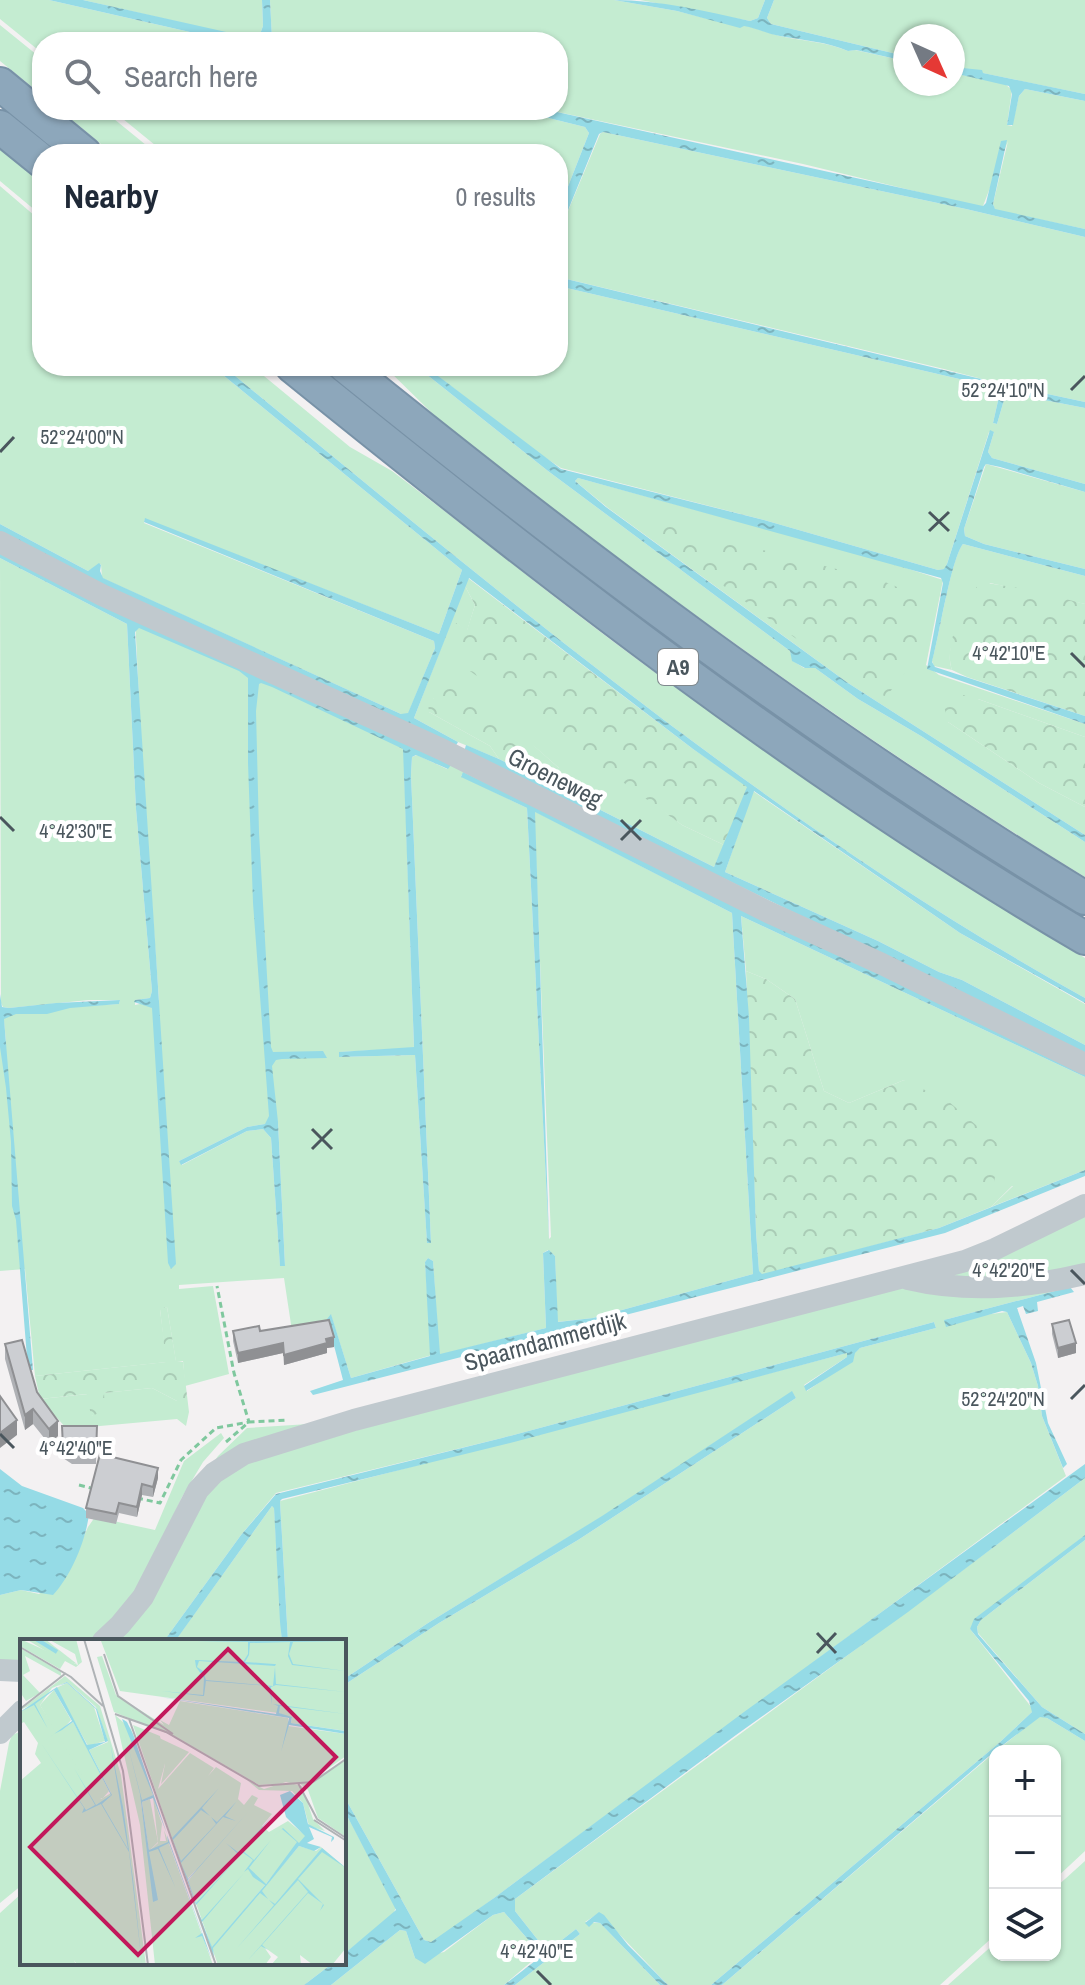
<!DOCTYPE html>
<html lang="en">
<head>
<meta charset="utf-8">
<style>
  body { margin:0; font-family:"Archivo Narrow",sans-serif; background:#f2f2f3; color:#1f2937 }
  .controls { position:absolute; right:24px; bottom:24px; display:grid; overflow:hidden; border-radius:16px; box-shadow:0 2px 6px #0004 }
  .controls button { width:72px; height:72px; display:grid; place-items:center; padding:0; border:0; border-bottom:2px solid #e0e1e3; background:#fff; color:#1f2937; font:40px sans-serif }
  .compass { position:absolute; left:893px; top:24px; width:72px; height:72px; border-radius:50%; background:#fff; box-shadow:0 2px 6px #0004; rotate:135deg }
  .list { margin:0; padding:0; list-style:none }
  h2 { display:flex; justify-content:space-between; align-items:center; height:104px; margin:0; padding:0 32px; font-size:34px }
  h2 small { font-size:26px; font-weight:400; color:#747a83 }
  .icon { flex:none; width:44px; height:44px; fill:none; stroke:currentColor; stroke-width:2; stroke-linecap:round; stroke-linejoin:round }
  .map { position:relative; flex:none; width:1085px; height:1985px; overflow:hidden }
  .search { position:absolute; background:#fff; box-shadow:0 2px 6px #0004; left:32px; top:32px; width:536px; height:88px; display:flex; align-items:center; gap:20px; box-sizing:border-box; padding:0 28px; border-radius:32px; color:#747a83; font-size:30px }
  .panel { position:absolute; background:#fff; box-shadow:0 2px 6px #0004; left:32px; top:144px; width:536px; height:232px; border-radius:32px }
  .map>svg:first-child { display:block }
  .green { fill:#c4ecd1; fill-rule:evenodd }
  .forest { fill:url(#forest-crowns) }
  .water { fill:url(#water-ripples) }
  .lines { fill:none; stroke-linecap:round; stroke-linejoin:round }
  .highway-casing { stroke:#7892a7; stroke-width:36 }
  .path { stroke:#7fc89e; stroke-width:3; stroke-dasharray:6 4; stroke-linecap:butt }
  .minor { stroke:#c0c9ce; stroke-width:22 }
  .highway { stroke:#8da7bb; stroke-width:32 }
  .wall { fill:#afb1b5 }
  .shaded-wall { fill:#8f9093 }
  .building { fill:#ccced2; stroke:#8f9093; stroke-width:2 }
  .ticks { fill:none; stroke:#4a565d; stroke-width:3 }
  .labels { text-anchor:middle; stroke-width:8; stroke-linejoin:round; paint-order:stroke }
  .shield { fill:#fff; stroke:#80898e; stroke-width:2 }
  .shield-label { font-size:22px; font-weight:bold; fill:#4a565d }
  .street-label { font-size:24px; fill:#4a565d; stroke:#fff }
  .inset-river { fill:none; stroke:#95dbe6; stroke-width:4 }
  .inset-road { fill:none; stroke:#afb3b6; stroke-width:2 }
  .view { fill:#c2185b; fill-opacity:0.15; stroke:#c2185b; stroke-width:4 }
  .inset-edge { fill:none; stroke:#4a565d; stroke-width:4 }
  .ticks-label { font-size:20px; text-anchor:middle; fill:#4a565d; stroke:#fff; stroke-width:8; stroke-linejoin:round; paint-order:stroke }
</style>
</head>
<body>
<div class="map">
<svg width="1085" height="1985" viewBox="0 0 1085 1985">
  <defs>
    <pattern id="forest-crowns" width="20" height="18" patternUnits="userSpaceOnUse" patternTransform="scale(2)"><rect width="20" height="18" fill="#c4ecd1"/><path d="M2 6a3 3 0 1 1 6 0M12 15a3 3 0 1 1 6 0" fill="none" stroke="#aaccb6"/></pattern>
    <pattern id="water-ripples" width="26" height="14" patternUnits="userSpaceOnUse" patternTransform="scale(2)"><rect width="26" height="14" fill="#95dbe6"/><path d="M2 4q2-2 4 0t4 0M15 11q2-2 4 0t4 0" fill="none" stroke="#7cb4be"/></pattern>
  </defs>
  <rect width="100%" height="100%" fill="#f3f1f2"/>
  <path class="green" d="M0 0H49L234 42H42V53L0 19Z
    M83 0H262L263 26 259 37 248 38Z
    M270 0H614L677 11 740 27 744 25C756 28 768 33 780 36 802 41 827 42 848 51L855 50 905 61V84H953V73L1005 84 1012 90 1007 125 1012 126 1019 96 1025 89 1085 101V229L995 210 993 204 1008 141 983 206H976L803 164 548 110H558V42H274L272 40Z
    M640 0H765L758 18 750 21Z
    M774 0H1085V94L953 67V36H905V56L771 24 767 18Z
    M0 25 42 59V95L0 61Z
    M60 110H103L157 154H113Z
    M112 110H516L585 127 589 133 558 212V154H166Z
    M603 132 966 209 1085 237V402L996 383 992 387 1000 392 993 423 997 424 1004 400 1009 393 1085 408V484L992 458 988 452 994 432H989L947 564 945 569 938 570 764 520 561 468 532 449 425 366H558V286L981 384 982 379 944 369 558 277V235L600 134Z
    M0 148 42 183V216L0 181Z
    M0 186 42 222V366H181L180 373 185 366H212L462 570 439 634 145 519 144 523 434 641 435 648 408 714H401L102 578 101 564 88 571 0 524Z
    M223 366H252L350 447 392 471C476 534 557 601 642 663 786 767 934 865 1085 958V998C773 825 498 592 223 366Z
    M384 366H416L548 471 790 651 793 661 804 668H815L858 699 921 736 1085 842V877C868 744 662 595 461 438L436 417Z
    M986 464 1085 492V569L984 544 965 536 964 529Z
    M578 478 881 560 943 580 926 665 939 675 1085 724V737L978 699 948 722 1039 783 1085 807V835L848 683 608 508 575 481Z
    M963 544 1085 576V604L990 583C975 606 941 641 952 670L934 666 932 661C939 638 951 558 963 544Z
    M0 558 127 624 136 809 152 991 150 998 135 1000V1005L159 1000 143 780 135 617 364 719 673 876 464 773 461 776 527 808 549 1239 551 1237 534 811 732 913 753 1274 593 1318 557 1322 555 1256 548 1250 543 1253 546 1328 439 1355 433 1261 428 1258 425 1262 432 1355 351 1378 331 1315 328 1322 292 1331 284 1278 179 1285V1289L213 1286 229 1374 185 1386 183 1361 176 1362 167 1307 160 1310 167 1362 35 1376 25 1269 0 1271V1042L6 1041 3 1011 119 1004 120 1000H89L9 1008 3 1007 1 1003ZM410 744 450 765 447 769 417 755 412 757 411 775 431 1243 427 1242 415 1055 339 1057 340 1052 414 1048 404 765ZM278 1122 285 1266H284L280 1265 271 1138 263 1129 247 1131 182 1165 179 1161 247 1127Z
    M465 586 475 605 467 631 457 624 648 799 682 825 724 845 714 867 539 779 559 768 535 747 434 682V698L429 712 490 746 499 759 458 742 414 718Z
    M753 791 960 933 1085 1004V1045L962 980 939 972 878 941 725 872Z
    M741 916 1085 1077V1170L991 1207 1013 1186 994 1187 904 1080 849 1103 824 1091 795 999 766 979 746 971Z
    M1085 1212V1268L1038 1281 923 1277Z
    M898 1283 1070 1287 944 1320 1007 1312 1031 1363 1038 1386 1042 1416 1066 1476 437 1940 431 1942 424 1940 344 1796V1685L439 1623 578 1540 796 1398 792 1392 603 1516 428 1623 344 1679V1641H288L280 1501 847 1353V1357L804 1385 807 1391 829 1376 860 1348 936 1328 934 1322 502 1438 276 1493 241 1535 164 1641H112L205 1491 247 1460Z
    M152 1388 177 1401V1419L67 1429 40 1399 88 1394 92 1416 103 1393Z
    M324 1423 209 1469 218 1456 247 1428Z
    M221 1433 224 1438 203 1462 182 1497 140 1585 99 1634 88 1641H22V1666L0 1665V1595L21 1590 39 1594 68 1572 88 1527 95 1517 155 1530 184 1461Z
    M1085 1478V1535L970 1629 1032 1708V1712L999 1743 711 1985H668L599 1913 585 1922 600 1923 660 1985H515L580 1934 576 1929 553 1947 545 1949 515 1911V1899C705 1759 897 1621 1085 1478Z
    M272 1506 274 1507 282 1641H175Z
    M1085 1540V1734L1042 1707 978 1633 977 1627 981 1620Z
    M1040 1716 1047 1718 1085 1741V1851L1055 1879V1751H996Z
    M22 1731V1885L0 1903V1791L9 1743 12 1735Z
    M995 1752V1935L940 1985H722Z
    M344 1810 396 1907 393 1915 344 1954Z
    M1085 1861V1985H948L995 1943V1955H1055V1888Z
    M22 1893V1963H333L304 1985H0V1913Z
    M504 1912 538 1951 539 1955 504 1985H331L400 1930 406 1931 415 1958 444 1952 493 1915Z"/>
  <path class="forest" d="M646 520 883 581C891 585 905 589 911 595 936 621 908 678 885 696L868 691 640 525Z
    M468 578 693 749 745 784 748 787 724 845 682 825 463 666 452 642 456 623 467 630 475 605 465 586Z
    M981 582 1030 590 1085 604V716L967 677 952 670C943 647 964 600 981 582Z
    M440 675 464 683 560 769 539 779 499 759 490 746 429 712 428 704 434 698V682Z
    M948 691 978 699 1085 737V807L1039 783 948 722 943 702Z
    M746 971 766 979 795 999 824 1091 849 1103 904 1080 948 1101 998 1144 994 1186 1013 1185 991 1207 939 1228 763 1275 759 1272 756 1232Z
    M167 1307 176 1361 183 1362 189 1412 186 1426 177 1419V1401L152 1388 104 1393 105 1411 91 1416 87 1394 40 1399 35 1376 166 1362 160 1309Z"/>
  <path class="water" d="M49 0H83L253 38 259 37 263 26 262 0H270L272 39 274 42H234Z
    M614 0C660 0 705 11 750 21L758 18 765 0H774L767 18 771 24 905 56V61L856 50 848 51C828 42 802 40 780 36 768 34 756 28 744 26L740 28 677 11Z
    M953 67 982 70 983 73 1085 94V101L1025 89 1019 96 1013 125H1007L1012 94 1009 86 953 73Z
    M516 110H548L983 206 986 203 1001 141 1007 140 993 204 995 209 1085 229V237L966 209 603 132 599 134 558 235V212L589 133 585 127Z
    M558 277 977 378 982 379 981 384 558 286Z
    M212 366H223C498 592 773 825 1085 998V1003L960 933 754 791 725 872 878 941 939 972 962 980 1085 1045V1054L464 752 466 745 499 759 714 867 747 787 693 749 469 578 414 718 458 742 454 749 98 585 0 533V524L88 571 99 563 101 565 100 571 103 578 401 714 408 713 435 648 434 641 144 522 145 518 439 634 462 570Z
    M416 366H425L561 469 764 520 938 570 944 569 947 564 990 430 994 432 988 452 992 458 1085 484V492L1000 467 986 464 984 467 964 529 965 536 984 544 1085 569V576L963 544C951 559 939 637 932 662L935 667 1085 716V724L927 669 943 583 941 578 578 478 575 481 606 507 848 683 1085 835V842L921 736 858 699 815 668H805L792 661 790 651 548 471Z
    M996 383 1085 402V408L1009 393 1004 400 997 424 993 423 1000 392 992 388Z
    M0 553 451 765 448 769 416 755 412 757 411 775 431 1243H427L415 1055 339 1057V1052L414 1047 403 749 272 687 261 683 259 684 256 711 259 832 271 1047 273 1052 323 1051 327 1058 282 1059 276 1060 272 1066 278 1122 285 1266H280L271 1138 263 1129 247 1131 181 1165 179 1161 247 1127 265 1124 269 1116 253 903 248 763V678L239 671 139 628 135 632 176 1264 171 1269 168 1263 152 1008 134 1002 135 1000 150 998 152 991 136 809 127 624 0 558Z
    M463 772 1085 1073V1077L741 916 749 1017 756 1232 759 1271 762 1274 939 1228 1085 1170V1176L945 1233 313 1395 310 1391 343 1380 327 1319 331 1314 351 1378 430 1356 425 1262 428 1258 433 1261 440 1354 546 1328 543 1253 549 1250 555 1256 558 1322 593 1318 753 1274 732 913 535 812 549 1240 527 808 461 777Z
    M0 994 2 1007 9 1008 56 1003 120 1000 119 1004 70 1008 47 1014H16L4 1019 33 1370H28L16 1220 12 1206 11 1142 6 1088 0 1047Z
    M1070 1287 1074 1292 1037 1302 1038 1311 1026 1314 1023 1306 1017 1308 1036 1363 1048 1423 1067 1464 1063 1468 1042 1416 1038 1386 1031 1363 1007 1312 1002 1311 946 1327 944 1320Z
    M934 1322 936 1328 860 1348 855 1353 853 1362 806 1391 804 1386 847 1357V1353L514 1442 282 1499 280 1501 288 1641H282L280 1622 274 1508 272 1506 176 1640 164 1641 241 1535 276 1494 502 1438Z
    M792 1391 796 1398 578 1540 439 1623 344 1685V1679L428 1623 602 1516Z
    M1085 1464V1478L908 1612 736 1735 515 1899V1911L545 1949 553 1947 576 1929 580 1934 515 1985H504L535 1961 538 1951 504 1912 493 1915 425 1964 415 1958 406 1931 400 1930 331 1985H304L333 1963H344V1954L396 1910 344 1810V1796L424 1940 431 1942 494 1898 744 1712Z
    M0 1469 22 1486 83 1508 89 1514C86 1540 71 1576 53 1595L21 1590 0 1595Z
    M1085 1535V1540L981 1620 977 1627 978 1634 1042 1707 1085 1734V1741L1047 1718 1040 1717 995 1751 722 1985H711L999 1743 1032 1712 1029 1701 970 1629 974 1619Z
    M599 1912 604 1915 628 1945 668 1985H660L600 1923 594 1922 589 1927 585 1923Z"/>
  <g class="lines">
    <g class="highway-casing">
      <path id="highway" d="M0 84 85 154
        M0 127 42 161
        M292 366C545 571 803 773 1085 938
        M345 366C582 558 824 740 1085 898"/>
    </g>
    <path class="path" d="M226 1442 249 1422 287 1420
      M79 1485 95 1489
      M137 1498 160 1503 181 1460 216 1428 249 1422 234 1373 217 1286"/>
    <path class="minor" d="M0 542 102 595 441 749 768 912 882 964 1085 1064
      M908 1279C968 1293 1026 1288 1085 1274
      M103 1641 120 1625 143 1597 198 1490 214 1473 244 1454 354 1420 965 1261 995 1249 1085 1205
      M0 1670 22 1671
      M0 1733 22 1711"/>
    <use href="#highway" class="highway"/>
  </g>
  <path class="wall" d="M1052 1324 1076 1353 1058 1358 1052 1334Z
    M233 1331H260L334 1347 327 1348V1353L284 1365 283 1353 238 1363 233 1341Z
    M5 1344 37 1392 58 1436 49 1444 33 1424 25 1430 5 1359Z
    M62 1426H97L96 1464H72L63 1458Z
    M158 1478 153 1497 142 1495 137 1517 119 1513 116 1524 86 1518V1508Z"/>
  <path class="shaded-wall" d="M334 1337V1347L327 1348V1353L284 1365V1355L326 1339Z
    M283 1343V1353L238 1363V1353Z
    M1076 1343V1353L1058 1358V1348Z
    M33 1409V1424L25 1430V1415Z
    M17 1420V1435L0 1448V1433Z
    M58 1421V1436L49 1444V1429Z
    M158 1468V1478L153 1497V1487Z
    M142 1484V1495L137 1517V1507Z"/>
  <path class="building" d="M329 1320 334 1337 326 1339 327 1343 284 1355 283 1343 238 1353 233 1331 259 1326 260 1331Z
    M1069 1320 1076 1343 1058 1348 1052 1324Z
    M22 1340 37 1392 58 1421 49 1429 33 1409 25 1415 5 1344Z
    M0 1396 17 1420 0 1433Z
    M62 1426H97L96 1454H72L63 1447Z
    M100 1454 158 1468 153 1487 142 1484 137 1507 119 1503 116 1514 86 1508Z"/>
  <path class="ticks" d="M1071 390 1085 376M0 452 14 437M929 512 949 531M929 531 949 512M1071 653 1085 667M0 817 14 831M621 820 641 840M621 840 641 820M312 1129 332 1149M312 1149 332 1129M1071 1270 1085 1284M1071 1399 1085 1385M0 1434 14 1448M817 1633 836 1653M817 1653 836 1633M537 1971 551 1985"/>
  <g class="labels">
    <rect class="shield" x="658" y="649" width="40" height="36" rx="6"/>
    <g class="shield-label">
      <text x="678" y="675">A9</text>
    </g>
    <g class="street-label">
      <text transform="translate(555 778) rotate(27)" y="8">Groeneweg</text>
      <text transform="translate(545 1342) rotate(-15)" y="8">Spaarndammerdijk</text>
    </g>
  </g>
  <g transform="translate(20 1639)">
    <rect width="326" height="326" fill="#f3f1f2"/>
    <path d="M0 0 58 26 55 15 28 0H56L62 23 56 28 45 22 40 30 0 7ZM326 0V92L271 84 272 79 258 74 100 52 81 2ZM0 9 41 33V37L5 17 10 32 3 36 20 54 6 62 0 53ZM82 17 96 56 144 86 140 81 149 86 160 62 268 79V87L326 95V117L289 143 239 146 156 98 94 73 77 18ZM45 37 80 67 101 136 126 326H57L54 321 56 326H0V142L21 124 15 115 18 104 4 83 0 85V73L15 64 0 71ZM47 43 76 68 88 103 69 111 91 154 81 160 20 66 32 49ZM95 76 111 90 133 156 121 163 128 213 138 204 133 158 142 185 140 202H146L144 191 193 326H135L120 186ZM113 86 140 97 145 125 138 150 170 114 194 129 188 137 196 128 221 144 218 160 224 166 232 156 238 159 234 166 252 175 242 187 249 193 268 182 286 197 203 296 279 207 296 212 301 208 326 229V309L312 326H293L280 316 281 326H251L258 318 244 308 251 318 245 326H198L168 242 177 230 166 241ZM326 121V198L298 179 288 151 278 143 287 144ZM228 142 244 150 266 143 282 147 293 180 305 192 289 187 283 164 272 152 239 151Z" fill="#c4ecd1" fill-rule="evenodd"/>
    <path d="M47 44 74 68 85 102 68 107 36 49ZM34 51 51 81 43 90 53 83 63 101 89 152 83 159 78 160 65 141 20 66ZM135 97 169 113 141 145 145 125 136 118ZM99 158 101 164 107 200 86 166ZM130 160 138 203 129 212 122 163Z" fill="#c4ecd1"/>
    <path d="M6 0H25L57 25 39 20Z" fill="#c4ecd1"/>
    <path d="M262 0 326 2 273 3 269 15 273 25 326 32 272 26 268 17 270 3 230 4 229 16 225 23 254 25H256L255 27 179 22 177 28 183 32 186 41 253 47 255 28 256 45 326 53 256 46 251 48 252 66 249 47 186 42 184 57H182L142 52 183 56 184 39 176 28 175 21 223 23 228 15V3L177 2ZM47 43 77 70 88 102 69 111 92 156 82 165 108 210 90 103 103 168 113 240 122 326 109 213 81 165 62 174 64 169 21 104 66 171 75 166 54 129 76 166 91 156 53 83 42 91 34 95 53 127 34 95 23 103 52 82 34 51 15 65 28 90 14 66 0 73 37 48 67 106 85 103 76 70 47 44 38 47ZM140 58 256 75 258 67 253 65 326 75 260 67 259 74 272 78 271 84 325 92 326 95 269 86 261 113 269 79ZM102 80 104 81 107 83 113 95 147 195 133 159 122 163 129 211 148 203 147 196 192 321 182 297 175 299 182 294 149 204 139 209 156 250 138 210 129 213 138 261 133 263 120 155 105 95 122 161 133 156ZM199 149 182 169 190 177 181 171 153 201 161 222 196 185 191 178 197 183 217 162 205 177 216 182 203 178 161 224 168 240 228 173 168 241 176 264 216 221 176 266 152 199ZM270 152 283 164 288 185 314 198V200L311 203 312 198 289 188 294 200 287 204 301 208 294 212 279 207 242 252 248 260 240 254 193 309 194 319 177 272 182 281 224 234 182 283 192 308 245 246 233 238 228 230 224 233 233 221 222 213 216 219 218 215 206 204 219 214 252 177 223 212 234 221 251 201 229 229 246 245 277 203 262 190 252 199 263 189 279 204 285 197 266 178 260 156ZM302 209 326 229 302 213 278 240 304 266 300 272 303 265 288 254 242 306 248 311 241 307 228 321 288 253 278 241 217 309 254 266 249 261 255 265Z" fill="#95dbe6"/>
    <path class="inset-river" d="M16 0 37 13"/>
    <path class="inset-road" d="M64 0 103 132 128 326M0 8 51 38 83 67M84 15 98 57 153 95M0 70 46 34M95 75 146 93 239 147 293 143M109 80 196 326M293 143 326 120M278 144 297 180 326 199M294 181 325 201"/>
    <path class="view" d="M208 10 316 118 118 316 10 208Z"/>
    <rect width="326" height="326" class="inset-edge"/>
  </g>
  <g class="ticks-label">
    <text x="1003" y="397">52°24'10"N</text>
    <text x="82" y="444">52°24'00"N</text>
    <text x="1009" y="660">4°42'10"E</text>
    <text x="76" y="838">4°42'30"E</text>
    <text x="1009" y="1277">4°42'20"E</text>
    <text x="1003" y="1406">52°24'20"N</text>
    <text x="76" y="1455">4°42'40"E</text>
    <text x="537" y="1958">4°42'40"E</text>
  </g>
</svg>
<div class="controls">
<button>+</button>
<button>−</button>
<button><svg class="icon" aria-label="layers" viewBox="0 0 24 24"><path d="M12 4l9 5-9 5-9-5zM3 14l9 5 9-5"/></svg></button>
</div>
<svg class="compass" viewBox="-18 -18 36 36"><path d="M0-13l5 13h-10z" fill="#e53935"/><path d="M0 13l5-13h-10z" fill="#747a83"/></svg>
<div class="search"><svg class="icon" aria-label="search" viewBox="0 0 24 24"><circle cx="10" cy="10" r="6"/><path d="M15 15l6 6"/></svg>Search here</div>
<section class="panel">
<h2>Nearby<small>0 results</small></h2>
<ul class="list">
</ul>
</section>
</div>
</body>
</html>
